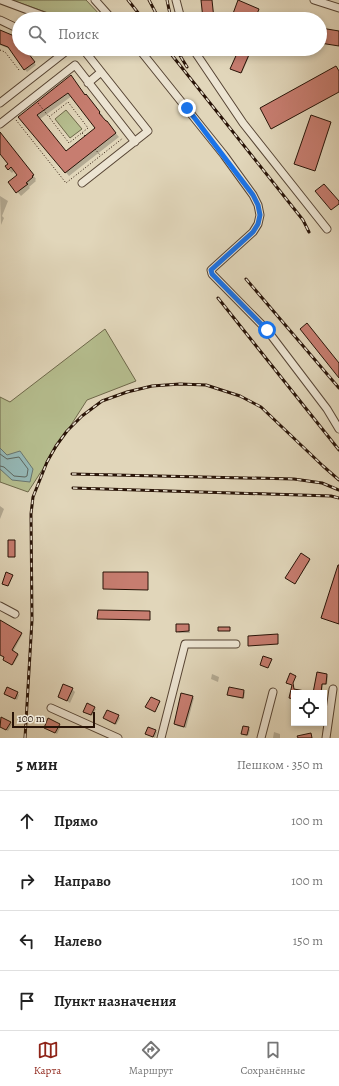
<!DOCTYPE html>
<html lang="ru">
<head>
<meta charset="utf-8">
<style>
  body { margin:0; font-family:Alegreya,serif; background:#f6f6f6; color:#222 }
  .controls { position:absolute; right:12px; bottom:12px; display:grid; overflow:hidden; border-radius:0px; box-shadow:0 2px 6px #0003 }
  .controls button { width:36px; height:36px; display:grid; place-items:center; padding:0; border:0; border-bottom:1px solid #e0e0e0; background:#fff; color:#222; font:20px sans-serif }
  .scale { position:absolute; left:12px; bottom:10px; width:83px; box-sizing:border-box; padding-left:4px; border:2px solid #281307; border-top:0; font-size:11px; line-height:14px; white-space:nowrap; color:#281307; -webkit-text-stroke:3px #ece4d2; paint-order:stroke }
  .stop { position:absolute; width:12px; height:12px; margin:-9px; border:3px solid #1a73e8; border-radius:50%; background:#fff }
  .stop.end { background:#1a73e8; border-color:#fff; box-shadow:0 1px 4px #0008 }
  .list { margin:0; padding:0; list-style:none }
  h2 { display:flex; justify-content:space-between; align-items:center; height:52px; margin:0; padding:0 16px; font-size:17px }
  h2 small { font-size:13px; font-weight:400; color:#767676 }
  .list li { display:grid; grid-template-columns:26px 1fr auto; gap:12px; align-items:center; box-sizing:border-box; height:60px; padding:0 16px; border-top:1px solid #e0e0e0 }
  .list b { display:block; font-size:15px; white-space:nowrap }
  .list em { font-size:13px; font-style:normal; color:#767676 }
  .icon { flex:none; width:22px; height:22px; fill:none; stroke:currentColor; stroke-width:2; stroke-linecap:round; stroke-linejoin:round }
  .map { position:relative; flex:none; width:339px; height:738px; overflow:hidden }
  .search { position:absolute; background:#fff; box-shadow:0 2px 6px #0003; left:12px; right:12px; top:12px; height:44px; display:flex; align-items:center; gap:10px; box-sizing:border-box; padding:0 14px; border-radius:22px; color:#767676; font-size:15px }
  .sheet { height:292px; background:#fff }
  nav { display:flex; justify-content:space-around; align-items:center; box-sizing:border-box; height:56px; border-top:1px solid #e0e0e0; background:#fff; font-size:11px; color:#767676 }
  nav a { display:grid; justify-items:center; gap:2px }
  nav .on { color:#8f2418 }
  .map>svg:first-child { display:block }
  .green { fill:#b5bd8e; stroke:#6e684a }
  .water { fill:#95b8b6; stroke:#697670 }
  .shadow { fill:#0003; fill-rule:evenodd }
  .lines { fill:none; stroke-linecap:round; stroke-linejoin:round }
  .shore { stroke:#5e665e; stroke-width:1 }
  .building { fill:#c77d70; stroke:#281307; fill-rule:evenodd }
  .minor-casing { stroke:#564434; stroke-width:9 }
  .path { stroke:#281307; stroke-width:1; stroke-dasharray:1 2; stroke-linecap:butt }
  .minor { stroke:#ece4d2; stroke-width:7 }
  .rail-casing { stroke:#281307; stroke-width:3 }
  .rail { stroke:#ece4d2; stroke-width:1.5; stroke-dasharray:4.5; stroke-linecap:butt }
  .route { stroke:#1a73e8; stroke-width:5 }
</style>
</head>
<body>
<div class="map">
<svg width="339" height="738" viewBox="0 0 339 738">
  <rect width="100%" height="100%" fill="#e1d6ba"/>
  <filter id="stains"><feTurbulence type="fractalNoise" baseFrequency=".005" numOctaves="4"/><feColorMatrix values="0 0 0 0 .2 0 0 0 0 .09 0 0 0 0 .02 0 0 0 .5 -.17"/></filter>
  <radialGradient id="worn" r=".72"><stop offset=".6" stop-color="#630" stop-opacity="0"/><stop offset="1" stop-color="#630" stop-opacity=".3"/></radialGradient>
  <path class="green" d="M12 0H86L102 17 99 19H56L51 14Z
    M66 110 82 129 70 138 55 119Z
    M105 329 136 381 87 400 28 492 0 482V397L10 402Z"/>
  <path class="water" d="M0 448 7 455 20 451 33 469 30 482 12 480 0 469Z"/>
  <path class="shadow" d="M0 31 19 42V49H24L36 65 27 72 10 49 0 45Z
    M240 49H245L251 52 242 73 232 69Z
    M339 72V92L272 129 261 109Z
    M70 76 103 116 102 117 119 137 69 176 20 117ZM72 96 97 128 66 152 40 119Z
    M331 122 315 171 296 164Z
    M0 136 5 139 36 179 35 180 36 181 29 187 30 188 21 196 9 182 18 175 14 171 12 173 8 169 9 164 1 154 0 155Z
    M0 196 8 201 2 216 4 218 1 225Z
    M0 506 4 509 0 519Z
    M301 555 310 561 295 583Z
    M150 612V620L98 619Z
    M0 621 22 635 13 652 19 655 13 665 5 660V657L0 655Z
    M189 625 190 626V633H179L177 631Z
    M212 674 219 677 218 682 211 679Z
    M327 675 328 676 327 685 323 684 322 693H314Z
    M72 689 75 692 70 703 59 696Z
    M244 691 245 692 244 699 230 696 228 694Z
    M17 693 19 695 17 700 7 695Z
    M192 697 194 698 186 728 177 726 176 724Z
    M94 708 96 709 92 716 84 712Z
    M293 708H294V723L291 722Z
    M118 716 120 718 116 725 104 718Z
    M2 718 12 724 8 731 0 727Z
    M296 723H310L309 725Z
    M59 725 61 726 57 734 46 729Z
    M248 728 250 730 248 736 243 735 242 733Z
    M156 731 157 732 155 738 147 734Z
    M274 732 280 734V738H273Z"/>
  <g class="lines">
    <path class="shore" d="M0 454 7 459 19 457 28 469 27 476 25 477 14 476 4 467 0 466"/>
  </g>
  <path class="building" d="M201 0H212L214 19H203Z
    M238 0 259 9 255 19H231Z
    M321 28 339 31V46L320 43Z
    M0 30 19 38V49H25L35 62 24 70 8 47 0 44Z
    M239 49 251 50 241 73 230 69Z
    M336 66 339 71V92L271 129 260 108Z
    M71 75 85 95 86 94 100 112 99 113 106 121H107L116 133 65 173 18 117ZM68 93 95 128 66 151 37 115Z
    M311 115 331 122 315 171 294 164Z
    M0 132 34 175 32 176 33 177 26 183 28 184 16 193 8 182 17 175 11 167 8 170 5 166 8 164 0 154Z
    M324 184 339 201V204L331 210 315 191Z
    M307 323 339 363V378L300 329Z
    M8 540H15V557H8Z
    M301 553 310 559 295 584 285 578Z
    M338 565H339V624L321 618Z
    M6 572 13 575 8 586 2 584Z
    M103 572H148V590L103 589Z
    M98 610 150 611V620L97 619Z
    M0 620 22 633 12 650 18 654 12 665 3 660 4 657 0 655Z
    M176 624H189V631L176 632Z
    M218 627H230V631H218Z
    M278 634V644L248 646V636Z
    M263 656 272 659 268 668 260 665Z
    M317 672 327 674 326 684H322L321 693H313Z
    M290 673 296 676 293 683 294 689 305 691 304 693H294V699L289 698 292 685 286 683Z
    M63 684 73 688 67 701 58 697Z
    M7 687 18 692 15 699 4 694Z
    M229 687 244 690 243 698 227 695Z
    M181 693 193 696 184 727 174 724Z
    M151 697 160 701 155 712 145 707Z
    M87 703 95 707 91 715 83 712Z
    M107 710 119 715 115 724 103 718Z
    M1 717 11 722 6 730 0 727Z
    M48 718 60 724 55 733 44 728Z
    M243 726 249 727 247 735 241 734Z
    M148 727 156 730 153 737 145 734Z
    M311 733 312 738H298L297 736Z"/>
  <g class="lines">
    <g class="minor-casing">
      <path id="minor" d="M1 0 52 19
        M95 0 112 19
        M176 0 181 19
        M314 0 339 8
        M0 20 19 29
        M38 49 40 51
        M139 49 224 155 253 195 258 205 260 215 258 224 253 232 211 270 212 274 267 330 327 409 339 429
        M193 49 243 123 327 229
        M88 83 101 72
        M0 103 69 49
        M0 124 75 65 135 142
        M82 183 148 131 83 49
        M0 606 15 614
        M51 708 118 738
        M161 738 185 644H236
        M261 738 273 692
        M326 738 333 689"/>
    </g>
    <path class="path" d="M0 50 5 52 19 70
      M38 103 49 117 68 102 88 128 69 143 49 117
      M16 120 66 183 123 138
      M82 133 85 136
      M95 149 100 155"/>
    <use href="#minor" class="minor"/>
    <g class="rail-casing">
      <path id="rail" d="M128 0 143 19
        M149 0 159 19
        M167 0 171 19
        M167 49 303 220 309 232
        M176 49 187 67
        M246 279 339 388
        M218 298 339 450
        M72 474 294 479 322 483 339 490
        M73 488 331 496 339 498
        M25 738 32 620 31 514 33 497 47 462 56 446 67 431 82 416 102 401 127 392 152 386 180 384 206 385 240 396 261 407 323 466 339 480"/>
    </g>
    <use href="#rail" class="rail"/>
  </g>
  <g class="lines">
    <path class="route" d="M187 108 253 195 258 205 260 215 258 224 253 232 211 270 212 274 267 330"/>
  </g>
  <rect width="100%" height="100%" filter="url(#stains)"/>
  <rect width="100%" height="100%" fill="url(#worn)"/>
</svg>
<div class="controls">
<button><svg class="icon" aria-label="locate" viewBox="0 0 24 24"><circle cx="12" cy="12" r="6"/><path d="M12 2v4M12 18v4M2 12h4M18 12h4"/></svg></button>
</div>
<div class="scale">100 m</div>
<div class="stop" style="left:267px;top:330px"></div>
<div class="stop end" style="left:187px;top:108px"></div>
<div class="search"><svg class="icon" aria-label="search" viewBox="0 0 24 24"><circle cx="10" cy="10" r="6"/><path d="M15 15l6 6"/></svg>Поиск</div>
</div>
<section class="sheet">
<h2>5 мин<small>Пешком · 350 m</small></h2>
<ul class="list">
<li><svg class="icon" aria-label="ahead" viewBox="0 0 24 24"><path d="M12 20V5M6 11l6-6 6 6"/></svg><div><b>Прямо</b></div><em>100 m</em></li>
<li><svg class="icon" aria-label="right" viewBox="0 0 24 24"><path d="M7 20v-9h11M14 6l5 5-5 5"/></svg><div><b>Направо</b></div><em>100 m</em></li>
<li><svg class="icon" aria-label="left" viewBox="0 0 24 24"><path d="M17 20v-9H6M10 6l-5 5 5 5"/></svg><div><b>Налево</b></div><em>150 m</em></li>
<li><svg class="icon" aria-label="arrive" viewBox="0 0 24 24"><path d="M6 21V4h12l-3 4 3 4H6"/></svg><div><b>Пункт назначения</b></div></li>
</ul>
</section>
<nav>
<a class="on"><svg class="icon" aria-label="map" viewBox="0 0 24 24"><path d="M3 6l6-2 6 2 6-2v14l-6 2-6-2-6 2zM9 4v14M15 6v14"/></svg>Карта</a>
<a><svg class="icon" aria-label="directions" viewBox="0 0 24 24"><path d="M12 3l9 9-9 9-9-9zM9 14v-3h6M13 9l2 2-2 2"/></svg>Маршрут</a>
<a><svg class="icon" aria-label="saved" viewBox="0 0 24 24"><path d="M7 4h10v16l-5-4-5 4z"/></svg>Сохранённые</a>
</nav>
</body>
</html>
